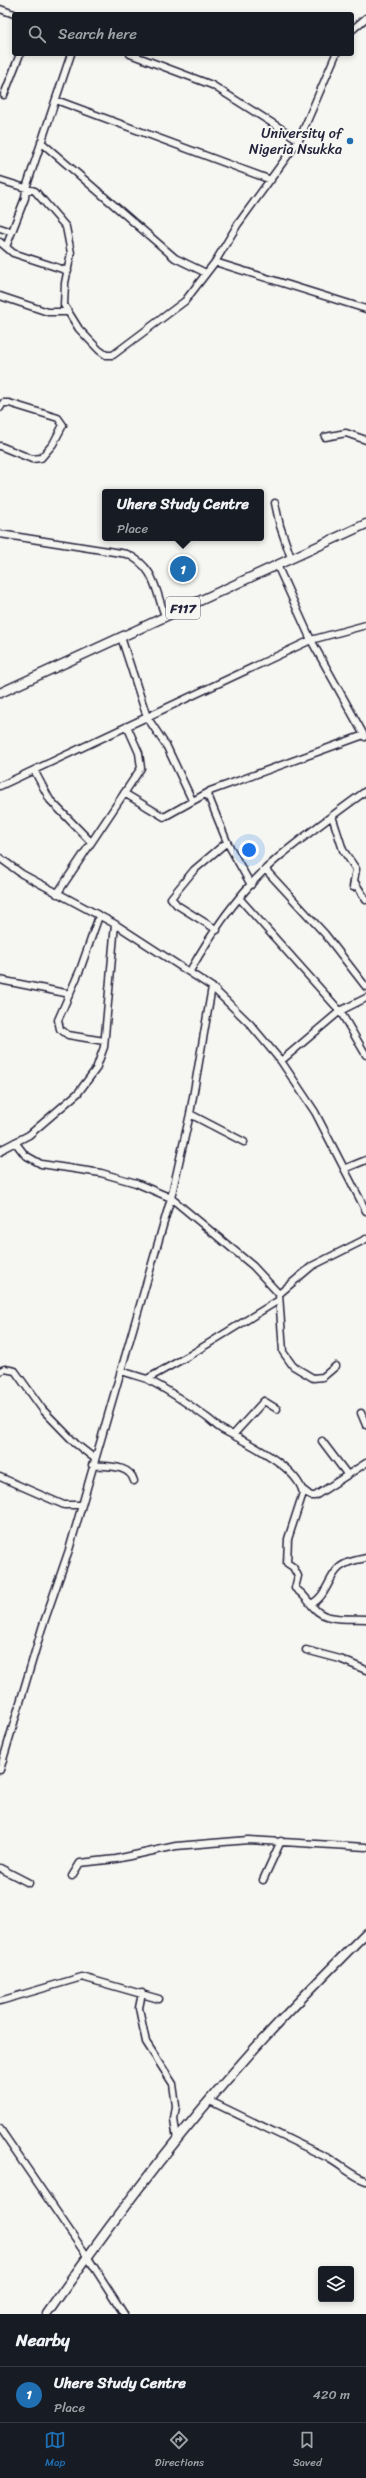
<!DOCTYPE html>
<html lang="en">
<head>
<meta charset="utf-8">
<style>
  body { margin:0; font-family:Sriracha,sans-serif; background:#20242c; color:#f1f3f6 }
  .controls { position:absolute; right:12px; bottom:12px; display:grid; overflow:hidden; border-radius:4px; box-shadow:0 2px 6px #0003 }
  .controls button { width:36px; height:36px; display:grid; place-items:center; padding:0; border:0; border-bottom:1px solid #363941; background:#171b24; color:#f1f3f6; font:20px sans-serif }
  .you { position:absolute; left:249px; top:850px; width:14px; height:14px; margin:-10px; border:3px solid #fff; border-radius:50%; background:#1a73e8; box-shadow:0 0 0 6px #1a73e833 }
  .badge { display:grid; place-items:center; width:26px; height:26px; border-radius:50%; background:#1f6fb2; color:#fff; font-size:13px; font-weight:700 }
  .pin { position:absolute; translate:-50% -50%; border:2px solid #fff; box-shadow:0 1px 4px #0006 }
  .popup { position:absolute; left:102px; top:489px; width:162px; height:52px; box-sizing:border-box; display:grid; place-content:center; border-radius:4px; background:#171b24; filter:drop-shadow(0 1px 3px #0005); font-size:13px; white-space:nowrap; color:#9ea1a6 }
  .popup b { font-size:15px; color:#f1f3f6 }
  .popup::after { content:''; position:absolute; left:50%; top:100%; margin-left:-8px; border:8px solid transparent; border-top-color:#171b24 }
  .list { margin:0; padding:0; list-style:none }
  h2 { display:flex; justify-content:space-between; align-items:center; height:52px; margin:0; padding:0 16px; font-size:17px }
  h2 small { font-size:13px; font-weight:400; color:#9ea1a6 }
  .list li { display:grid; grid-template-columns:26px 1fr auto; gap:12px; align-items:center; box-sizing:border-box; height:56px; padding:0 16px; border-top:1px solid #363941 }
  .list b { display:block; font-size:15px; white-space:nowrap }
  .list p { margin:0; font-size:13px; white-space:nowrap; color:#9ea1a6 }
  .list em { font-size:13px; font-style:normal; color:#9ea1a6 }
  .icon { flex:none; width:22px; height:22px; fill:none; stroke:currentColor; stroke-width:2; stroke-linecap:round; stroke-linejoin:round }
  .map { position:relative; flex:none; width:366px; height:2314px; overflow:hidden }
  .search { position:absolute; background:#171b24; box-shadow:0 2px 6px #0003; left:12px; right:12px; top:12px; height:44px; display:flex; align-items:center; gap:10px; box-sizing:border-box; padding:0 14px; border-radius:4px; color:#9ea1a6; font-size:15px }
  .sheet { height:108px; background:#171b24 }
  nav { display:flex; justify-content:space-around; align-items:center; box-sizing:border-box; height:56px; border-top:1px solid #363941; background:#171b24; font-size:11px; color:#9ea1a6 }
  nav a { display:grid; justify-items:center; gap:2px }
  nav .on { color:#1f6fb2 }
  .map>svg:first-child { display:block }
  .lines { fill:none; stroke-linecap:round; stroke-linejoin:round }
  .minor-casing { stroke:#22223b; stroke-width:9 }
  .major-casing { stroke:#22223b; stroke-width:11 }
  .minor { stroke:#f6f6f2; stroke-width:6 }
  .major { stroke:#f6f6f2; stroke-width:8 }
  .poi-dot { fill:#1f6fb2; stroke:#f6f6f2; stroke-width:1.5 }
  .labels { text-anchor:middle; stroke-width:4; stroke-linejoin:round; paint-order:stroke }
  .shield { fill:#f6f6f2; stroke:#626272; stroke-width:1 }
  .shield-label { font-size:13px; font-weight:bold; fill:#22223b }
  .poi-label { font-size:14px; fill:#22223b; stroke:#f6f6f2; text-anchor:end }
</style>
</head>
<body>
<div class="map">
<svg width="366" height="2314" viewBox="0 0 366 2314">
  <rect width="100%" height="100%" fill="#f6f6f2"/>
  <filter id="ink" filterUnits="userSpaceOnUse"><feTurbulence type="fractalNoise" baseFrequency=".025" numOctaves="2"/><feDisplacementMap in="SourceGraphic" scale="8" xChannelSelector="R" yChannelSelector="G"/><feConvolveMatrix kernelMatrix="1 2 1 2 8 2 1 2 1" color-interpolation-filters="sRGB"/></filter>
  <g filter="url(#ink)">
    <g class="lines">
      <g class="minor-casing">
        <path id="minor" d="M0 9 14 14
          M352 30 366 18
          M130 54 212 85 299 140
          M4 95 20 54
          M56 100 271 180
          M41 142 175 258 206 273
          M0 180 35 191 66 227 71 253 65 283 64 305 79 329 99 350 106 355H113L185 301 215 262 238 224 299 140 336 54
          M0 228 12 232
          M0 242 13 253 68 271
          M6 247 25 198 26 188 71 54
          M215 262 366 309
          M0 296 48 312H68
          M0 408 3 403H9L58 418 63 425 53 444 41 458 32 459 0 446
          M325 437 346 433 366 440
          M275 503 280 526 291 558
          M0 534 127 554C155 567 155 589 165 616
          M277 565 311 640 365 737
          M121 637 147 717 167 747 192 800
          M34 770 50 800 91 842
          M0 786 311 640 366 625
          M124 793 164 817 209 792
          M332 816 343 850 356 869 353 887
          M0 858 22 874 115 924 212 987 250 1024 281 1061 315 1112 366 1211
          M266 870 325 934 366 987
          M354 881 366 900
          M251 885 227 842 208 795 210 791 364 735
          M57 894 141 768 139 753 127 726
          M240 899 340 1011 366 1055
          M99 916 80 970 58 1020 60 1029 68 1035 104 1041
          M217 930 177 905 171 898 194 870 227 842
          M190 971C213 930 244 886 280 856 308 833 337 812 366 791
          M0 980 70 994
          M281 1061 340 1011 366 998
          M190 1114 244 1142
          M15 1142 25 1155 41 1164 101 1173 136 1183 171 1198 253 1266 279 1294 283 1352 293 1366 313 1378 323 1377 336 1366
          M0 1152 4 1148 29 1135 78 1093 96 1069 104 1047 115 924
          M344 1169 366 1160
          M279 1294 312 1266 366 1239
          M0 1371 5 1369 15 1371 43 1410 76 1444 94 1458
          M121 1371 147 1379 190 1355 279 1300
          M147 1379C168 1390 187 1403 206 1417 212 1421 217 1427 223 1430 246 1442 297 1466 303 1493L288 1539 287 1563 293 1567 298 1576 295 1588C306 1596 306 1599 314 1608 325 1622 351 1618 366 1619
          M361 1413 366 1425
          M234 1434 264 1401 277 1409
          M322 1441 347 1474
          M92 1465C106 1467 130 1464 134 1481
          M0 1477 64 1505H80
          M302 1489 311 1496H315L366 1463
          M311 1604C325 1598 328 1580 337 1570 344 1562 356 1560 366 1558
          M306 1650 340 1659 366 1670
          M0 1770 42 1628 69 1550 171 1198 190 1114 212 987
          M0 1868 29 1883
          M72 1876 80 1863 116 1859 176 1846 248 1840 366 1847
          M263 1880 281 1841
          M142 1993 139 2008 146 2042 173 2084 176 2106 174 2119 177 2140
          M0 2001 82 1977 159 1999
          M210 2101 328 2158C342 2166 351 2175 366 2181
          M0 2129 87 2256 124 2314"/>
      </g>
      <g class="major-casing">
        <path id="major" d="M0 693 366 524
          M47 2314C109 2225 174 2138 247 2057 285 2014 326 1973 366 1933"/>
      </g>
      <use href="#minor" class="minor"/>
      <use href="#major" class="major"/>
    </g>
  </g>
  <circle class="poi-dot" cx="350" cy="141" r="4"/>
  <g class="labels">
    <rect class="shield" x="166" y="597" width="34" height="22" rx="3"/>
    <g class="shield-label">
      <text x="183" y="613">F117</text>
    </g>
    <g class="poi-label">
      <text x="342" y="138">University of<tspan x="342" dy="16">Nigeria Nsukka</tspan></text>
    </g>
  </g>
</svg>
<div class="controls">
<button><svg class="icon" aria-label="layers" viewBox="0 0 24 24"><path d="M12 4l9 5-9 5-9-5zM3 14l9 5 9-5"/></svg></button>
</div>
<div class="you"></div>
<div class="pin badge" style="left:183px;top:569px">1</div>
<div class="popup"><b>Uhere Study Centre</b>Place</div>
<div class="search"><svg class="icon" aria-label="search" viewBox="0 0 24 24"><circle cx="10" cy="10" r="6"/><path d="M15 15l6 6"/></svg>Search here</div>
</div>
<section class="sheet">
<h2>Nearby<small></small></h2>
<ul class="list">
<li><span class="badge">1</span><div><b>Uhere Study Centre</b><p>Place</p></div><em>420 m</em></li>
</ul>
</section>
<nav>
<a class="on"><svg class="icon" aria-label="map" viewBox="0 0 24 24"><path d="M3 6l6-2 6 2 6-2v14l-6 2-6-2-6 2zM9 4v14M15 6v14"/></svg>Map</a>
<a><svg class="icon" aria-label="directions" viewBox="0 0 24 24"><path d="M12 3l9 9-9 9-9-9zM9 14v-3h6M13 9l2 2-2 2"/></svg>Directions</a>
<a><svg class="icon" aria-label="saved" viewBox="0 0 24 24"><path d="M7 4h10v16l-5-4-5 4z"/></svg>Saved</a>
</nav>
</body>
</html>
